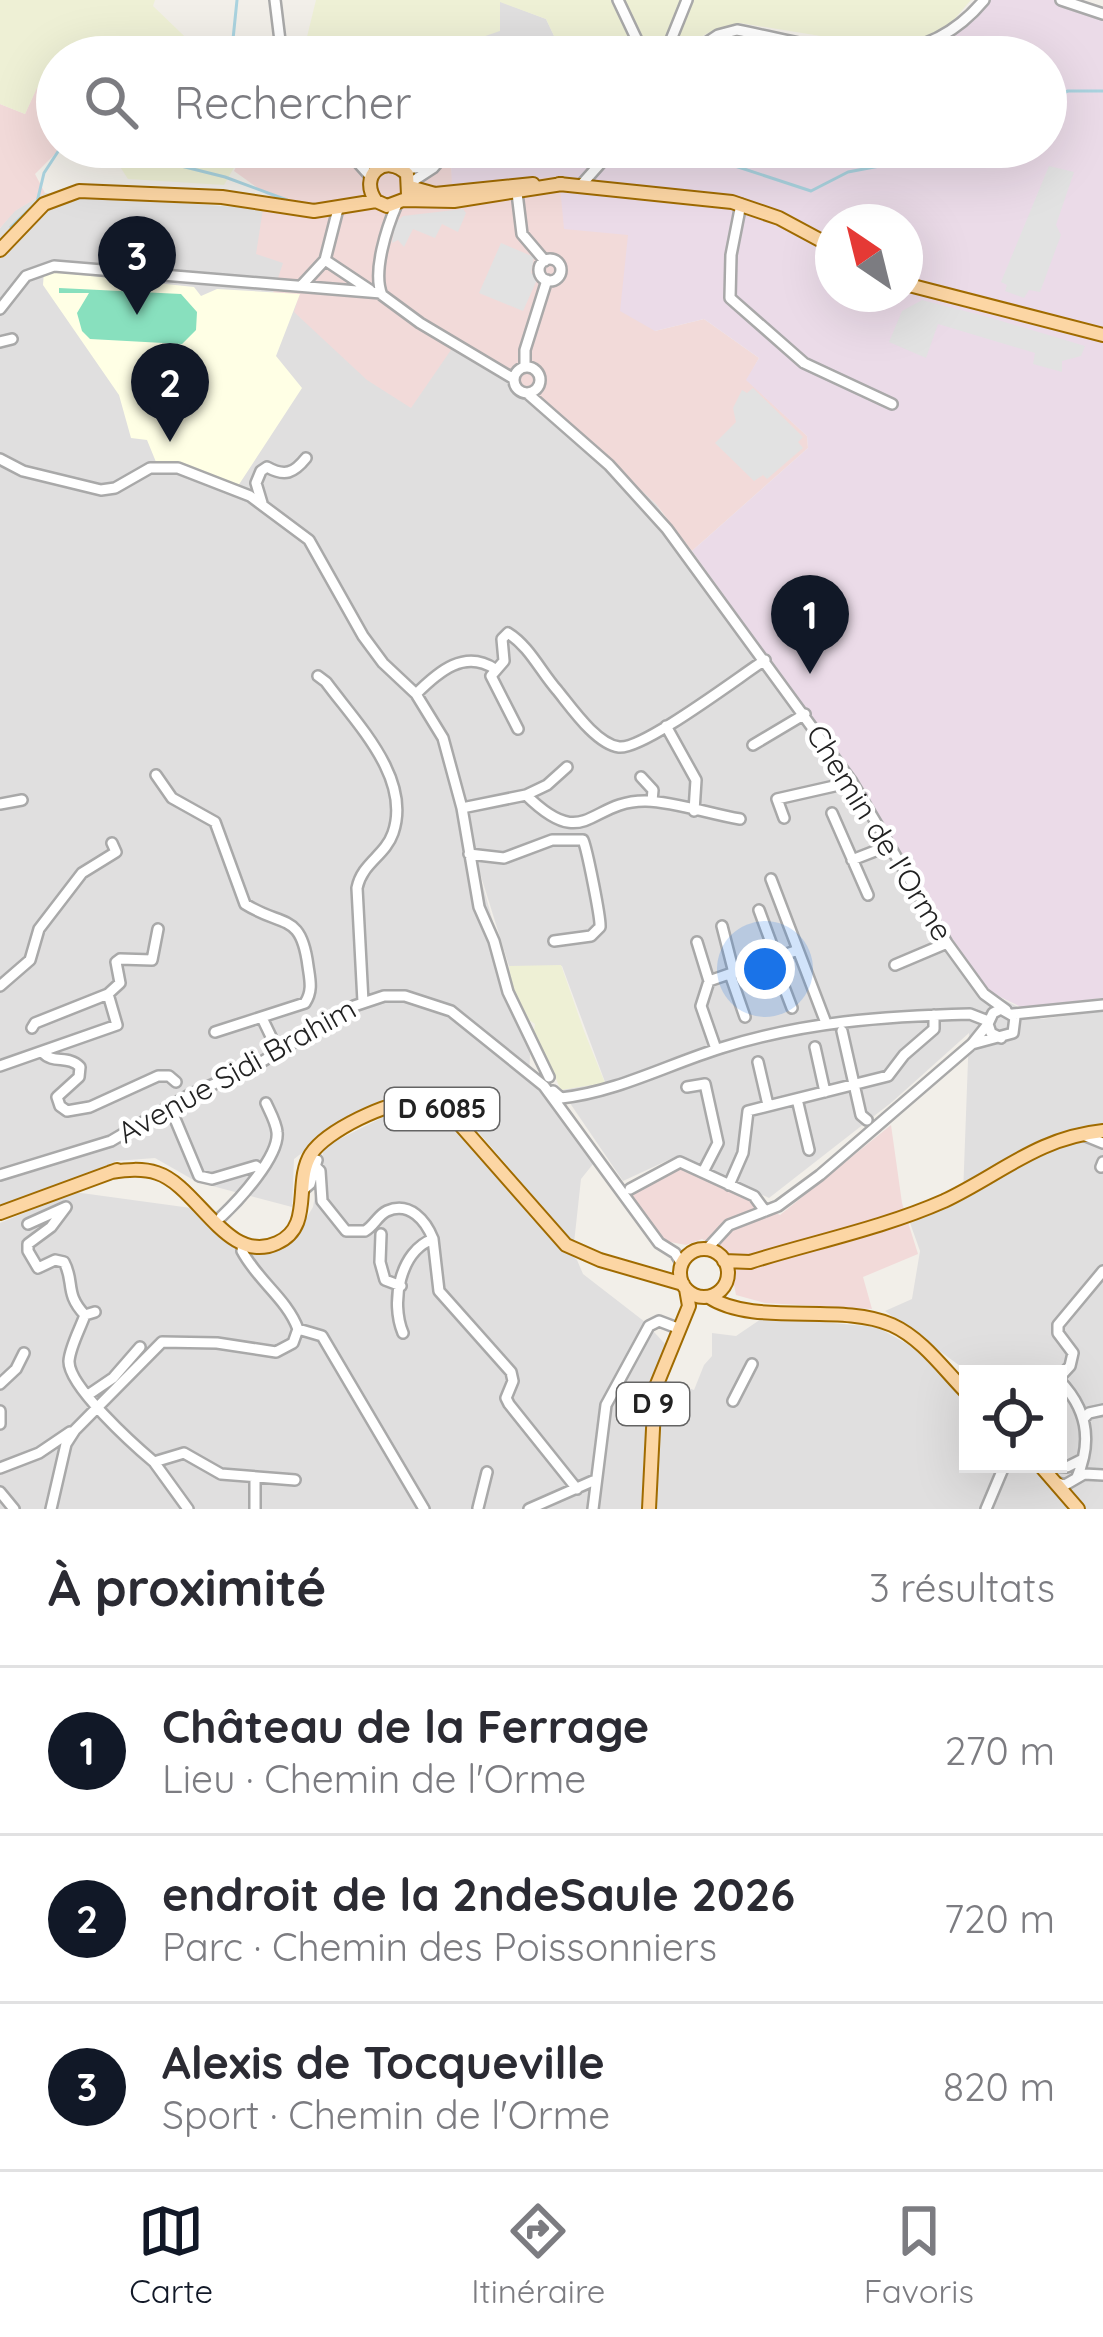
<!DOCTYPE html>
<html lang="fr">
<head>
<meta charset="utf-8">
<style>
  body { margin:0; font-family:Quicksand,sans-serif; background:#f7f7f7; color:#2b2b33 }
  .controls { position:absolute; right:36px; bottom:36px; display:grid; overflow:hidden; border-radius:0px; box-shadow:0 12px 48px #0002 }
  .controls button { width:108px; height:108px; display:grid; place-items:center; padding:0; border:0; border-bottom:3px solid #e1e1e2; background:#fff; color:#2b2b33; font:60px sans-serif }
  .compass { position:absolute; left:815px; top:204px; width:108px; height:108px; border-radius:50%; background:#fff; box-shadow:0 12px 48px #0002; rotate:325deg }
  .you { position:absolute; left:765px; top:969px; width:42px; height:42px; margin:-30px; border:9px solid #fff; border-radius:50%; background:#1a73e8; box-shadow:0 0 0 18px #1a73e833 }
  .badge { display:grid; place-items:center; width:78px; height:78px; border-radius:50%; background:#111827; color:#fff; font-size:39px; font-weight:700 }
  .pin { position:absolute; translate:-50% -99px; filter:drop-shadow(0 3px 6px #0008) }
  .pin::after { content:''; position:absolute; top:63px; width:42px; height:36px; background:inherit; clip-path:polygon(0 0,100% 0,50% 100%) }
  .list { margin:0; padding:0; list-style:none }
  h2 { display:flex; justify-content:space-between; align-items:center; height:156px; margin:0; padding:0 48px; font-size:51px }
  h2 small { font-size:39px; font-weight:400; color:#7c7c81 }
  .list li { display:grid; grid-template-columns:78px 1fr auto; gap:36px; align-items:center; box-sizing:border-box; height:168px; padding:0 48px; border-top:3px solid #e1e1e2 }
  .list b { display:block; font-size:45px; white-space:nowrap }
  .list p { margin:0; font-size:39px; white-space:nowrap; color:#7c7c81 }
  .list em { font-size:39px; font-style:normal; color:#7c7c81 }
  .icon { flex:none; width:66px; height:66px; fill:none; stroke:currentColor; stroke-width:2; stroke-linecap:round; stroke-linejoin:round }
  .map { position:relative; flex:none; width:1103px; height:1509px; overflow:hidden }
  .search { position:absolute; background:#fff; box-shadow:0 12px 48px #0002; left:36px; right:36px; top:36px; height:132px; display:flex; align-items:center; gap:30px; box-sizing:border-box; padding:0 42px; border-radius:66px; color:#7c7c81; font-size:45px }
  .sheet { height:660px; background:#fff }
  nav { display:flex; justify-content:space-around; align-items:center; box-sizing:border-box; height:168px; border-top:3px solid #e1e1e2; background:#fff; font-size:33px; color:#7c7c81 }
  nav a { display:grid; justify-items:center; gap:6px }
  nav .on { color:#111827 }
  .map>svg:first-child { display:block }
  .residential { fill:#e0dfdf }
  .commercial { fill:#f2dad9 }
  .industrial { fill:#ebdbe8; fill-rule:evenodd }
  .education { fill:#ffffe5 }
  .farmland { fill:#eef0d5 }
  .pitch { fill:#88e0be }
  .parking { fill:#e2e2e2 }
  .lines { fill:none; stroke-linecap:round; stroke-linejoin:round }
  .stream { stroke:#aad3df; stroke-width:3 }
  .minor-casing { stroke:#a9a9a9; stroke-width:14 }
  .major-casing { stroke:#a06b00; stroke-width:16 }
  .minor { stroke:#fff; stroke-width:9 }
  .major { stroke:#fcd6a4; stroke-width:12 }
  .labels { text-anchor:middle; stroke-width:9; stroke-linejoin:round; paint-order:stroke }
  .shield { fill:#fff; stroke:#646464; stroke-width:3 }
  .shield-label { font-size:27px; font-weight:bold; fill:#222 }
  .street-label { font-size:30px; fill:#222; stroke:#fff }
</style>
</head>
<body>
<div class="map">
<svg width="1103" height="1509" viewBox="0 0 1103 1509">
  <rect width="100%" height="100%" fill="#f2efe9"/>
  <path class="residential" d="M499 1 546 19 564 57H452V47Z
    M45 193 263 209 284 263 453 347 557 413 656 504 859 794 984 994 991 993 1041 1019 1103 1011V1509H1075L1067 1495 1072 1491 1050 1464H1058V1374H971L885 1311 912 1299 920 1251 909 1220 963 1195 969 1033 892 1102 769 1198 677 1156 623 1181 561 1090 605 1082 562 966H509L474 854 530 1054 529 1080 562 1117 593 1164 581 1179 574 1243 473 1126 436 1096 403 1092 346 1119 294 1159 292 1207 197 1182 155 1158 116 1161 73 1185 0 1209V228L14 211Z
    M401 1108 431 1109 458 1130 532 1219 577 1260 583 1274 645 1322 665 1344 648 1415 643 1469 648 1509H0V1223L74 1192 191 1208 246 1250 266 1253 284 1247 296 1236 313 1207 324 1147Z
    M764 1317 877 1327 916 1349 968 1402V1464H1028L1064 1501 1067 1509H654L653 1469 663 1379 694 1390 704 1365 712 1356V1333L736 1336Z"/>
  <path class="commercial" d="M37 87 57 100V147H62L35 174 45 193 15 211 0 228V104L25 114Z
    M246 147H336L356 163H451L453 187 559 175 628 235 655 331 704 319 759 358 747 380 807 436 808 448 692 551 656 504 557 413 453 347 411 408 367 380 294 312 299 295 273 293 283 263 256 254 263 209H287L234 171Z
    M891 1125 902 1203 918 1254 863 1277 872 1309 765 1303 736 1295 728 1253 702 1239 686 1245 665 1241 631 1194 675 1166 780 1215Z"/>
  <path class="industrial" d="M989 0H1054L1103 15V998L1021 1007 988 991 913 882 865 791 692 551 808 448 807 436 746 380 759 358 704 319 655 331 620 311 628 235 564 229 559 176 452 187 451 163 486 147H1046V57H914L947 42ZM833 222H905V294H833Z
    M724 37 844 54 859 57H681Z"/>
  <path class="education" d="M44 271 194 287 201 296 217 289 300 294 276 356 302 388 238 486 175 462H156L147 440 131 438 119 395 43 285Z"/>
  <path class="farmland" d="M0 0H155L153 6 206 57H57V100L37 88 25 114 0 104Z
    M316 0H971L951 23 915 44 888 47 740 23 712 31 662 57H564L546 19 500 2V31L453 47 452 57H302Z
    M107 147H246L224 185 128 179Z
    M561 965 584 1031 605 1083 561 1090 534 1031 535 1024 529 1020 512 986 509 966Z"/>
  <path class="pitch" d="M59 288 181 294 197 312 196 330 182 344 90 339 82 331 77 313 89 293H59Z"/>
  <path class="parking" d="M1049 166 1074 172 1056 225 1061 235 1040 292 1029 290 1024 298 1005 291 1007 285 1001 282Z
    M463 209 466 213 458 232 442 224 435 238 413 229 404 247 398 240 392 243 395 223 403 216Z
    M501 243 534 257 531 273 536 276V282L523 311 479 293Z
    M922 300 988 317 1085 346 1081 356 1062 361V372L1033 364 1035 353 938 324 926 358 889 342 902 311Z
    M753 388 803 437 798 442 803 448 767 479 763 475 754 481 715 443 736 422 733 408 742 390 747 393Z"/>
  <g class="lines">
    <path class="stream" d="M237 0 232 49 239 57
      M1046 99 1068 91H1103
      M132 147 133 154 225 177 287 200
      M383 147 429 154
      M708 147 735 166 811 191 848 172 948 153 959 147
      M450 156 486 147
      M11 227 37 202 44 173 61 147"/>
    <g class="minor-casing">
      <path id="minor" d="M275 0 282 57
        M618 0 645 57
        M1061 0 1103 14
        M664 57 687 0
        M685 57 718 35 737 30C827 47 915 83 984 0
        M344 147 370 176
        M404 169 422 167 441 147
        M410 183 433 168 451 147
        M582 184 615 147
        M511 189 517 193 522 234 545 261
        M397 204C387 227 372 272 382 295L420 323 514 379
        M741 204 731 255 730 298 804 363 892 404
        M539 270a11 11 0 1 1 22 0a11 11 0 1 1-22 0Z
        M325 260 370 290
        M301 286 325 260 338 209
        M0 309 26 276 54 266 381 293
        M0 342 12 339
        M514 380a13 13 0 1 1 26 0a13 13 0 1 1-26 0Z
        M525 367V350L547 280
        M527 393 609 465 667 529 852 782 947 943 984 994 1006 1010
        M0 459 23 471 101 490 115 488 150 468H178L250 496 309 540 363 636 383 663 416 694 443 738 462 808 479 907 494 941 508 992 549 1077
        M262 503 256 483 261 471 267 467C285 477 294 473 306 458
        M318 676 326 682C356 723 412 778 393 833 385 856 362 863 357 888L363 1002
        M416 694C439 671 465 649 495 669
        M666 726 696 780 694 811
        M518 729 491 676 504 661 502 639 508 633C529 646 541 672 557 690 571 707 596 744 619 747 643 750 740 676 765 660
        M753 745 805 714
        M156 775 172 798 215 822 245 904C283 928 301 912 308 966 310 980 313 991 305 1003L215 1032
        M641 777 653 790 652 801
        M526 795 547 785 567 767
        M0 804 22 800
        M462 808 526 795C586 854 589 800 646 801 676 802 710 814 740 819
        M832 813 868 895
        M784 818 777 799 852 782
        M469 854 504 858 552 840H583C587 849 601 919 600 927L591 936 554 941
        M852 860 888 846
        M771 879 826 1023
        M759 910 776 956
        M722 926 734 973
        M697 942 709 981
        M773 958 792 1008
        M895 965 947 943
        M730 974 745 1017
        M0 986 30 960 39 929 82 873 116 852 112 843
        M1013 1014 1103 1005
        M263 1020 278 1051
        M32 1028 35 1023 108 994
        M842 1031 861 1115 867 1120
        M972 1044 1013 1033 1015 1017 1001 1009 993 1013 988 1024 991 1033 1001 1038
        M815 1047 825 1092
        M716 1049 701 1006 709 981 798 950
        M43 1053C53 1064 69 1055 80 1067L79 1077 57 1097 60 1106 67 1111 90 1107 158 1076H169L176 1082
        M758 1062 768 1105
        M0 1066 117 1025 108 994 120 983 116 962 120 959 152 960 158 929
        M687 1087 705 1084 718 1143 703 1172
        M553 1091 561 1098C617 1092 669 1064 721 1048 803 1022 885 1016 970 1014L988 1021
        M797 1099 809 1150
        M170 1107 199 1176 212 1179 256 1166 260 1169
        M1081 1134 1103 1143
        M315 1166 320 1171 322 1201 346 1231H365C374 1226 378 1215 387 1211 410 1201 426 1221 433 1239
        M1101 1167 1103 1162
        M0 1175 111 1141 189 1095 253 1067 354 1006 384 996H405L451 1011 544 1086 659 1243 675 1253 682 1264
        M729 1185 743 1153 748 1111 888 1076 904 1055 934 1029V1015
        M630 1189 680 1162 754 1196 765 1211
        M301 1192 310 1184 317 1160
        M221 1217C238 1201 280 1156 277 1132 276 1122 270 1112 266 1103
        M28 1224 66 1207 51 1227 28 1244V1251L38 1268 55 1260 64 1262C75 1282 64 1293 85 1315L95 1312
        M381 1234 380 1262 385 1280 401 1286
        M706 1250 729 1225 778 1206 820 1175 972 1044 988 1024
        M85 1315C80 1329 70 1347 69 1361 68 1386 135 1446 154 1462L184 1453 221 1474 295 1480
        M298 1329 322 1336 424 1509
        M403 1333C390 1302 400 1251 433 1239L439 1291 511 1372 513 1381 506 1398 509 1404 577 1489
        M1058 1379 1070 1366 1073 1353 1058 1333V1325L1103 1271
        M1058 1379C1087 1408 1093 1440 1077 1477
        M0 1384 16 1369 24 1353
        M88 1395 113 1378 140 1347
        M733 1401 752 1364
        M0 1411V1424
        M1083 1419 1089 1413 1103 1410
        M154 1462 188 1509
        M1052 1466 1067 1467 1081 1460
        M0 1468 39 1453 70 1432
        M1058 1483 1065 1485 1084 1474 1103 1475
        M0 1492 14 1509
        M478 1508 487 1472
        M51 1509 66 1444 75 1430 162 1342 217 1343 276 1352 293 1343 298 1329C287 1299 258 1281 242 1251L243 1243
        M255 1509V1478
        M529 1509 595 1480
        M593 1509 606 1405 649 1326 659 1321 680 1329
        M986 1509 1005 1464"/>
    </g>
    <g class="major-casing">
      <path id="major" d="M559 184 732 202 779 218 833 247
        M410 187 435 194 533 184
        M376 201C358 176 385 152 407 174L408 195
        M0 250 44 204 79 191 222 197 314 211 376 201 387 206 403 200 454 201 562 184
        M905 284 1103 335
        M111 1172C126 1170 142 1168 157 1173 198 1186 227 1266 277 1243 314 1227 293 1183 311 1154 326 1131 389 1100 416 1102 432 1102 445 1110 456 1120L566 1245 600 1260 683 1284
        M0 1213 117 1170
        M680 1273a24 24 0 1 1 48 0a24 24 0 1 1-48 0Z
        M724 1261 750 1262C814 1242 883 1228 944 1201 1001 1174 1037 1138 1103 1131
        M709 1297C754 1327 841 1302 892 1325 923 1339 945 1371 968 1394
        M1039 1464 1078 1509
        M649 1509 655 1389 689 1306 686 1289"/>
    </g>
    <use href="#minor" class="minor"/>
    <use href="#major" class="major"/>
  </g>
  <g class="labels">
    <g class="shield">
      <rect x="385" y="1088" width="114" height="42" rx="9"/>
      <rect x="617" y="1383" width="72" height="42" rx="9"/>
    </g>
    <g class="shield-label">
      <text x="442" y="1118">D 6085</text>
      <text x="653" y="1413">D 9</text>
    </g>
    <g class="street-label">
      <text transform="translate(879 833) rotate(58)" y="10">Chemin de l'Orme</text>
      <text transform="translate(237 1071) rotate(-29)" y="10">Avenue Sidi Brahim</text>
    </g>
  </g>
</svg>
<div class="controls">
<button><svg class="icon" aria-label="locate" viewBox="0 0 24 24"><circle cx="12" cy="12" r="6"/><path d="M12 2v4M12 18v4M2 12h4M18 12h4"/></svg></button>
</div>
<svg class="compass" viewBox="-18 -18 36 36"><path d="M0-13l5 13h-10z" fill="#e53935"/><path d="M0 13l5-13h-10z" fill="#7c7c81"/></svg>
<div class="you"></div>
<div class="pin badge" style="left:810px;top:674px">1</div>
<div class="pin badge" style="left:170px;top:442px">2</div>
<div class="pin badge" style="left:137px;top:315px">3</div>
<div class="search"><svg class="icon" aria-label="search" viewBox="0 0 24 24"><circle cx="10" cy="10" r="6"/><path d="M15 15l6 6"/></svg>Rechercher</div>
</div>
<section class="sheet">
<h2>À proximité<small>3 résultats</small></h2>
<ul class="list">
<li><span class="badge">1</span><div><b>Château de la Ferrage</b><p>Lieu · Chemin de l'Orme</p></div><em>270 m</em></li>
<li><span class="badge">2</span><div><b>endroit de la 2ndeSaule 2026</b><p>Parc · Chemin des Poissonniers</p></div><em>720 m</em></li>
<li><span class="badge">3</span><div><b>Alexis de Tocqueville</b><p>Sport · Chemin de l'Orme</p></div><em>820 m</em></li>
</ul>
</section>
<nav>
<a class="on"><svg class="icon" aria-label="map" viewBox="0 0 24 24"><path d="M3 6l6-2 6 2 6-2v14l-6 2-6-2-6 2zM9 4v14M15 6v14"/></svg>Carte</a>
<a><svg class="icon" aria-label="directions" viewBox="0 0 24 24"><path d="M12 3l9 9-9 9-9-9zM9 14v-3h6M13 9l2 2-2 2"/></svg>Itinéraire</a>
<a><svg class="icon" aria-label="saved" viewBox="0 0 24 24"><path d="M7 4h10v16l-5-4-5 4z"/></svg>Favoris</a>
</nav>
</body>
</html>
